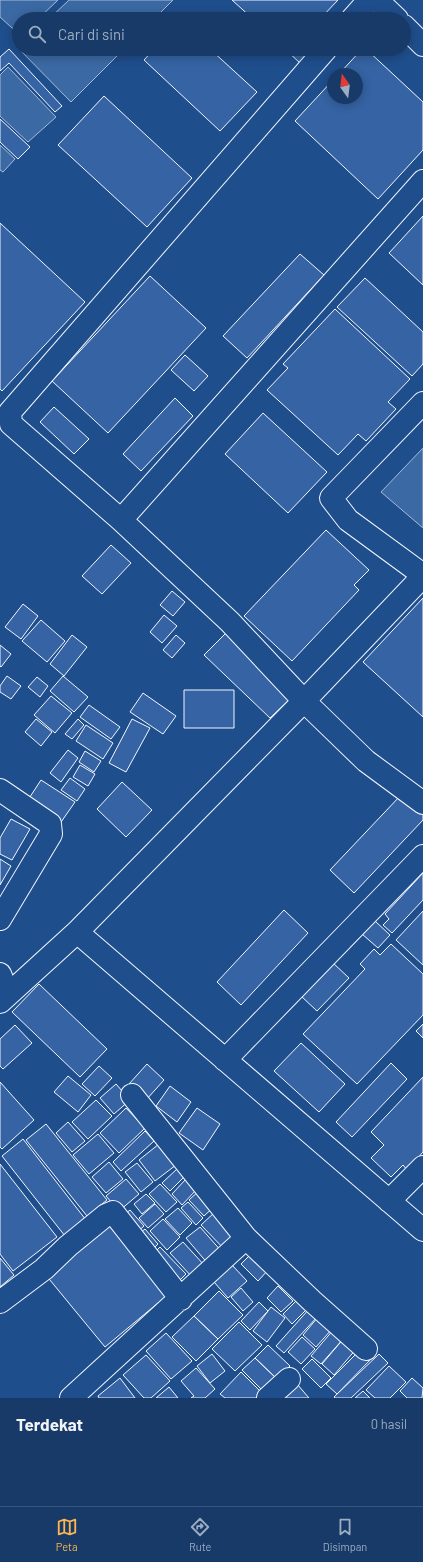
<!DOCTYPE html>
<html lang="id">
<head>
<meta charset="utf-8">
<style>
  body { margin:0; font-family:Barlow,sans-serif; background:#244571; color:#f1f3f6 }
  .compass { position:absolute; left:327px; top:68px; width:36px; height:36px; border-radius:50%; background:#173a69; box-shadow:0 2px 10px #0003; rotate:346deg }
  .list { margin:0; padding:0; list-style:none }
  h2 { display:flex; justify-content:space-between; align-items:center; height:52px; margin:0; padding:0 16px; font-size:17px }
  h2 small { font-size:13px; font-weight:400; color:#9eadc0 }
  .icon { flex:none; width:22px; height:22px; fill:none; stroke:currentColor; stroke-width:2; stroke-linecap:round; stroke-linejoin:round }
  .map { position:relative; flex:none; width:423px; height:1398px; overflow:hidden }
  .search { position:absolute; background:#173a69; box-shadow:0 2px 10px #0003; left:12px; right:12px; top:12px; height:44px; display:flex; align-items:center; gap:10px; box-sizing:border-box; padding:0 14px; border-radius:22px; color:#9eadc0; font-size:15px }
  .sheet { height:108px; background:#173a69 }
  nav { display:flex; justify-content:space-around; align-items:center; box-sizing:border-box; height:56px; border-top:1px solid #36547d; background:#173a69; font-size:11px; color:#9eadc0 }
  nav a { display:grid; justify-items:center; gap:2px }
  nav .on { color:#ffb74d }
  .map>svg:first-child { display:block }
  .water { fill:#3b69a3; stroke:#a8bbd7 }
  .building { fill:#3563a3; stroke:#f2f6ff }
  .lines { fill:none; stroke-linecap:round; stroke-linejoin:round }
  .minor-casing { stroke:#f2f6ff; stroke-width:24 }
  .minor { stroke:#1f4e8c; stroke-width:22 }
</style>
</head>
<body>
<div class="map">
<svg width="423" height="1398" viewBox="0 0 423 1398">
  <rect width="100%" height="100%" fill="#1f4e8c"/>
  <path class="water" d="M0 0H58L38 19H19V30L12 28 0 17Z
    M69 0H173L154 19H49Z
    M19 47V49H124L71 102 18 48Z
    M8 67 56 117 28 142 0 116V75Z
    M0 145 15 159 3 172 0 170Z
    M423 448V528L381 492Z"/>
  <path class="building" d="M232 0H338L320 19H253Z
    M9 49 62 106 55 112 9 63 0 71V57Z
    M154 49H210L257 92 220 131 144 60Z
    M285 49H314L301 64Z
    M362 49H366L423 102V150L378 199 295 121 333 80V98H357V74H339Z
    M104 96 192 178 147 227 58 145Z
    M0 119 30 147 18 159 0 142Z
    M423 216V285L389 253Z
    M0 223 85 302 2 391 0 389Z
    M300 254 324 275 247 358 223 336Z
    M150 276 206 328 108 433 52 381Z
    M365 278 423 332V364L412 376 337 307Z
    M335 309 410 379 388 402 396 409 366 441 358 434 338 455 267 390 288 368 283 364Z
    M185 355 208 376 194 391 171 370Z
    M175 398 193 416 141 471 123 454Z
    M54 407 89 439 74 454 40 422Z
    M263 413 327 472 288 513 225 454Z
    M326 530 369 570 354 585 359 590 292 661 244 616Z
    M111 545 131 563 102 594 82 576Z
    M172 591 185 602 173 616 160 605Z
    M423 598V717L363 662Z
    M23 604 38 616 21 639 5 627Z
    M164 615 177 626 162 643 150 632Z
    M41 620 65 641 47 662 22 641Z
    M226 633 292 697 270 718 204 655Z
    M72 635 87 647 64 676 50 664Z
    M176 635 185 643 172 658 163 650Z
    M0 645 11 654 1 667 0 666Z
    M7 676 21 686 11 699 0 692V686Z
    M63 676 88 697 74 712 50 691Z
    M37 677 48 686 40 697 28 687Z
    M184 690H234V728H184Z
    M143 693 176 716 163 734 130 712Z
    M51 696 72 713 55 733 34 715Z
    M89 705 120 727 111 739 80 717Z
    M36 719 52 732 41 746 25 732Z
    M78 719 84 725 72 739 65 734Z
    M132 719 150 728 126 772 109 763Z
    M86 725 113 743 103 759 76 741Z
    M68 750 78 758 61 782 50 773Z
    M85 751 101 761 94 772 79 762Z
    M80 765 95 774 88 786 73 777Z
    M70 778 85 789 77 801 61 790Z
    M41 780 75 802 59 825 26 803Z
    M122 782 152 810 126 837 97 809Z
    M401 795 423 815V820L354 893 330 870Z
    M11 819 30 829 12 860 0 854V838Z
    M0 859 11 866 0 885Z
    M423 873V900L392 933 383 925 389 919 385 914Z
    M284 910 308 933 241 1005 217 982Z
    M423 911V965L396 940Z
    M375 921 390 935 378 948 362 934Z
    M391 944 423 974V1015L357 1084 303 1034 365 969 360 964 374 949 380 955Z
    M332 962 349 978 317 1011 301 996Z
    M39 984 107 1049 80 1077 12 1012Z
    M423 1024V1038L416 1031Z
    M15 1025 32 1043 3 1069 0 1066V1039Z
    M301 1043 345 1084 319 1112 274 1071Z
    M391 1063 407 1079 352 1137 336 1122Z
    M147 1064 164 1080 146 1100 129 1084Z
    M99 1066 112 1078 95 1096 82 1084Z
    M68 1076 91 1095 78 1112 54 1092Z
    M423 1077V1152L407 1170 403 1165 391 1177 371 1158 384 1145 371 1132Z
    M0 1082 34 1120 2 1149 0 1147Z
    M116 1084 130 1100 114 1114 100 1098Z
    M170 1086 191 1102 177 1122 156 1106Z
    M96 1100 112 1116 88 1139 72 1122Z
    M126 1108 145 1128 119 1153 100 1133Z
    M197 1108 220 1124 203 1150 179 1133Z
    M68 1122 85 1141 72 1152 56 1133Z
    M46 1124 107 1200 87 1216 26 1140Z
    M145 1131 154 1141 121 1171 113 1162Z
    M98 1134 114 1153 89 1174 73 1155Z
    M23 1139 86 1220 65 1236 2 1156Z
    M159 1144 176 1165 155 1181 139 1160Z
    M109 1162 123 1179 106 1193 92 1177Z
    M137 1163 153 1182 141 1192 125 1172Z
    M0 1164 57 1237 13 1271 0 1254Z
    M178 1168 186 1175 170 1191 162 1183Z
    M126 1179 139 1194 119 1211 106 1196Z
    M186 1179 197 1189 182 1205 172 1194Z
    M160 1184 177 1202 166 1212 149 1194Z
    M201 1189 216 1205 204 1216 189 1200Z
    M146 1194 155 1203 142 1214 134 1204Z
    M188 1202 203 1218 196 1225 181 1208Z
    M155 1204 164 1214 148 1228 139 1218Z
    M178 1208 192 1223 180 1235 165 1219Z
    M130 1210 144 1226 135 1234 120 1218Z
    M215 1212 241 1239 227 1252 201 1225Z
    M163 1219 180 1237 167 1250 150 1231Z
    M110 1220 170 1293 105 1347 45 1274Z
    M200 1227 223 1253 209 1265 186 1238Z
    M145 1229 158 1244 150 1252 136 1236Z
    M183 1242 205 1266 192 1277 170 1253Z
    M160 1247 186 1274 177 1283 151 1256Z
    M252 1253 269 1269 258 1281 241 1264Z
    M0 1258 14 1275 0 1287Z
    M232 1265 247 1281 228 1298 214 1282Z
    M278 1286 293 1301 281 1312 267 1298Z
    M241 1288 253 1302 243 1311 231 1297Z
    M219 1291 243 1315 218 1339 194 1316Z
    M298 1299 308 1308 292 1324 283 1314Z
    M259 1302 268 1311 250 1330 241 1321Z
    M271 1307 285 1318 267 1342 253 1331Z
    M310 1308 318 1316 284 1353 276 1346Z
    M194 1316 218 1339 196 1361 172 1337Z
    M318 1317 332 1329 316 1347 303 1335Z
    M239 1322 262 1345 235 1371 212 1349Z
    M334 1329 344 1338 321 1364 311 1356Z
    M166 1333 192 1361 171 1379 146 1351Z
    M302 1337 315 1349 301 1364 288 1352Z
    M345 1337 357 1348 334 1375 322 1364Z
    M268 1345 290 1366 277 1379 255 1358Z
    M362 1348 372 1358 337 1394 326 1384Z
    M212 1354 225 1371 210 1383 197 1366Z
    M379 1354 388 1363 351 1398H335L334 1397Z
    M146 1355 170 1381 151 1398H144L123 1375Z
    M255 1358 277 1379 264 1392 242 1370Z
    M312 1359 331 1378 321 1388 302 1369Z
    M389 1366 406 1382 390 1398H375L366 1390Z
    M196 1368 215 1389 205 1398H191L194 1396 181 1381Z
    M241 1372 266 1397 265 1398H225L220 1394Z
    M120 1378 135 1398H99L98 1396Z
    M412 1378 423 1388 422 1398H407L400 1391Z
    M297 1384 309 1398H280Z
    M169 1387 178 1398H156Z
    M363 1391 370 1398H355Z"/>
  <g class="lines">
    <g class="minor-casing">
      <path id="minor" d="M377 0 397 19
        M352 19 369 0
        M404 26 423 45
        M326 49 10 412 11 424 121 520 230 622 304 701 366 761 423 803
        M423 403 331 498 348 520 423 575
        M121 520 423 181
        M0 790 50 824 51 834 0 919
        M77 932 423 1230
        M0 974 8 994
        M0 1002 77 932 304 701 423 576
        M225 1060 423 856
        M132 1095 246 1238 312 1301 366 1349
        M389 1201 423 1167
        M0 1302 44 1269 68 1246 106 1215 113 1212 181 1299
        M71 1398 246 1238
        M268 1398 289 1379"/>
    </g>
    <use href="#minor" class="minor"/>
  </g>
</svg>
<svg class="compass" viewBox="-18 -18 36 36"><path d="M0-13l5 13h-10z" fill="#e53935"/><path d="M0 13l5-13h-10z" fill="#9eadc0"/></svg>
<div class="search"><svg class="icon" aria-label="search" viewBox="0 0 24 24"><circle cx="10" cy="10" r="6"/><path d="M15 15l6 6"/></svg>Cari di sini</div>
</div>
<section class="sheet">
<h2>Terdekat<small>0 hasil</small></h2>
<ul class="list">
</ul>
</section>
<nav>
<a class="on"><svg class="icon" aria-label="map" viewBox="0 0 24 24"><path d="M3 6l6-2 6 2 6-2v14l-6 2-6-2-6 2zM9 4v14M15 6v14"/></svg>Peta</a>
<a><svg class="icon" aria-label="directions" viewBox="0 0 24 24"><path d="M12 3l9 9-9 9-9-9zM9 14v-3h6M13 9l2 2-2 2"/></svg>Rute</a>
<a><svg class="icon" aria-label="saved" viewBox="0 0 24 24"><path d="M7 4h10v16l-5-4-5 4z"/></svg>Disimpan</a>
</nav>
</body>
</html>
